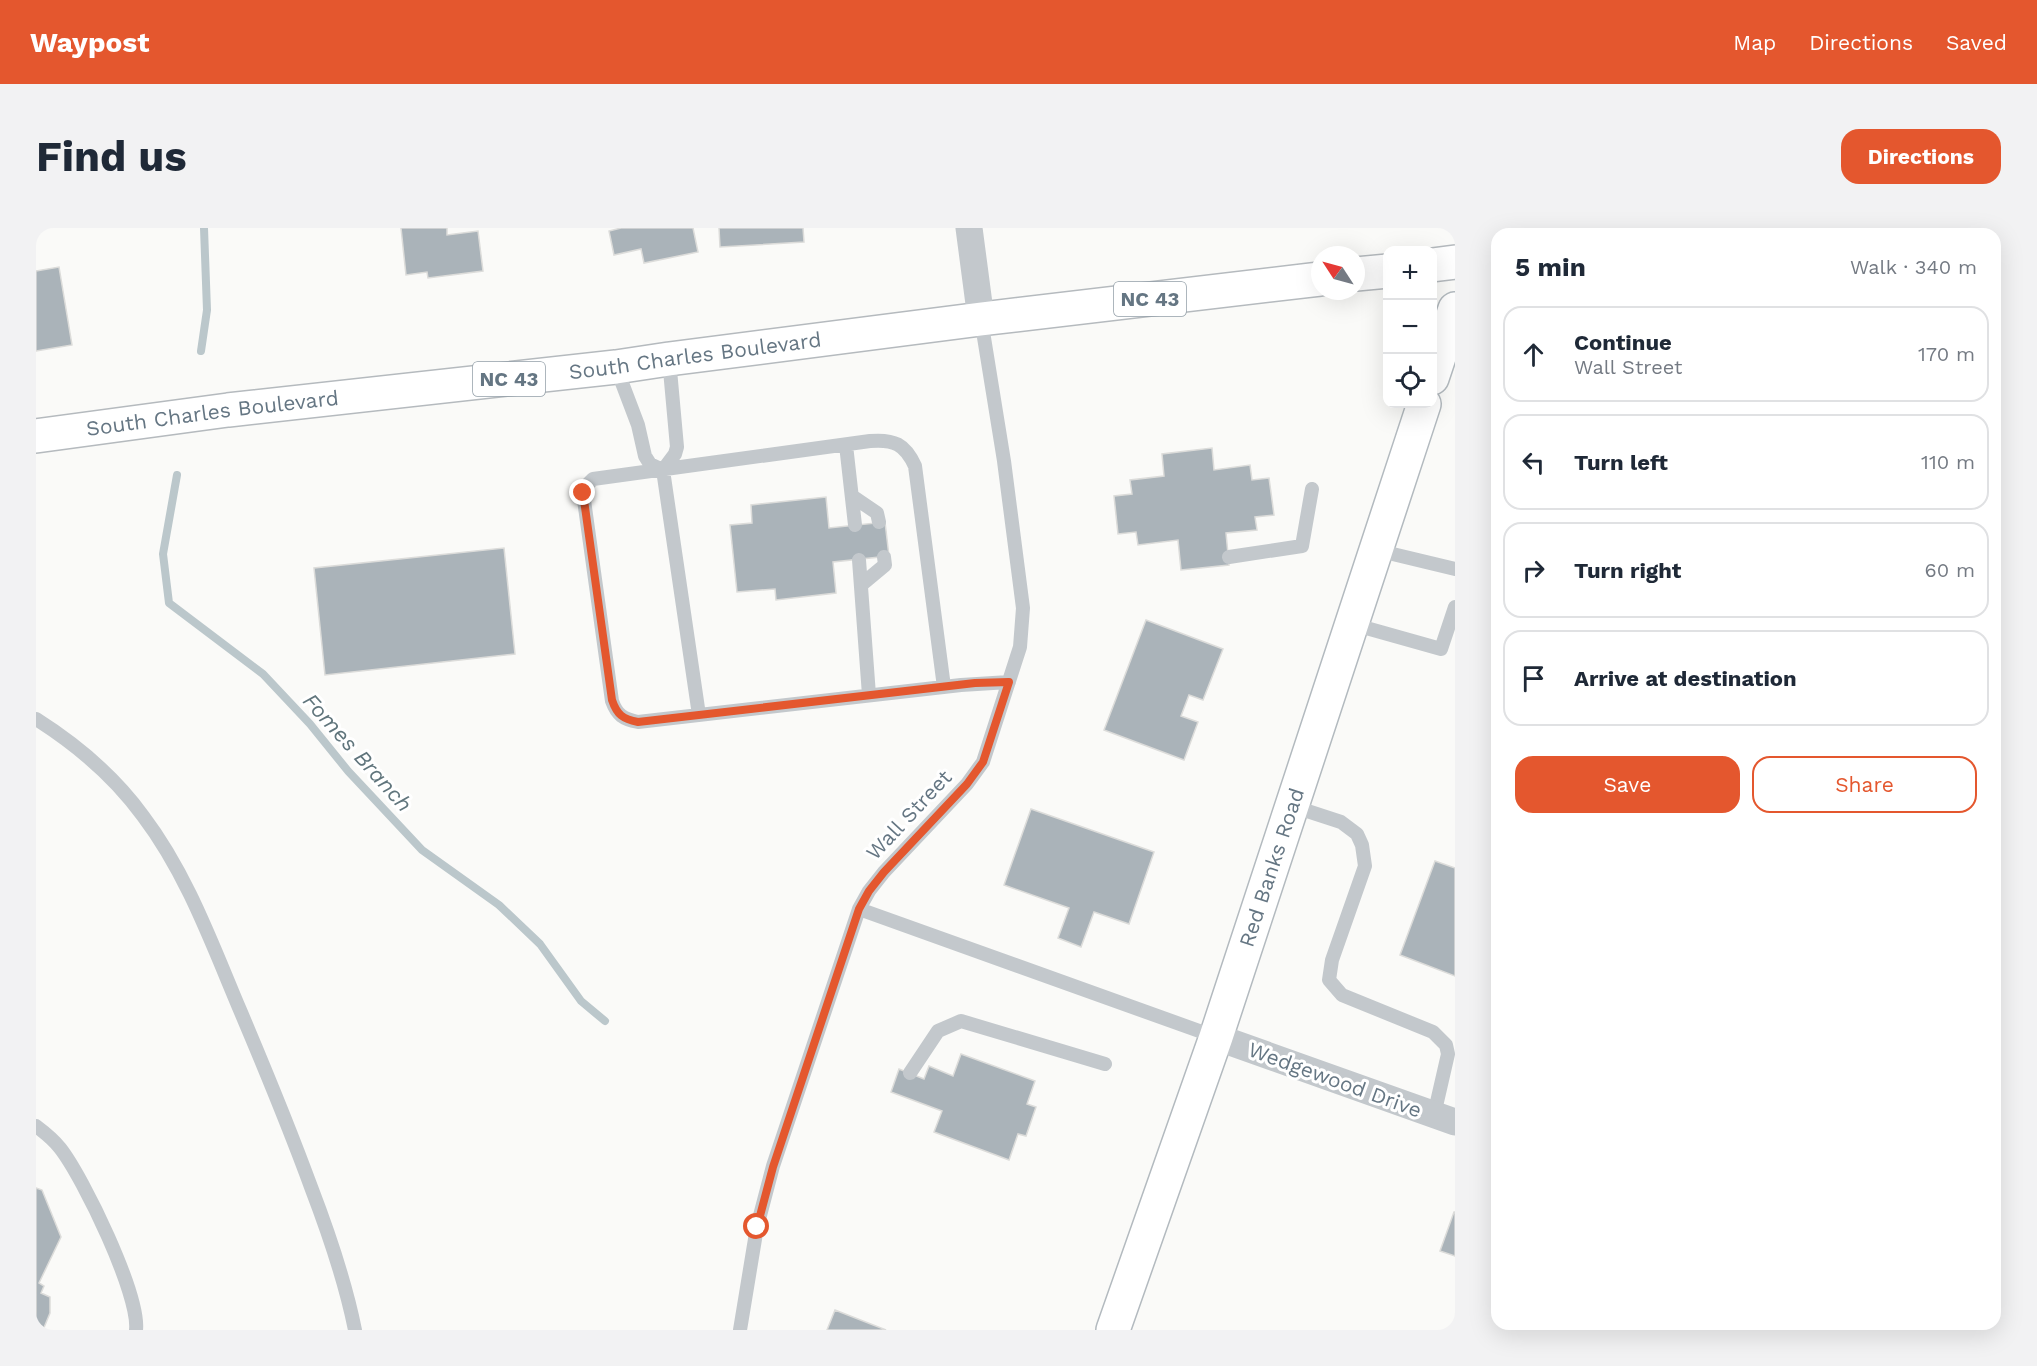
<!DOCTYPE html>
<html lang="en">
<head>
<meta charset="utf-8">
<style>
  body { margin:0; font-family:"Work Sans",sans-serif; background:#f2f2f3; color:#1f2937 }
  .controls { position:absolute; right:18px; top:18px; display:grid; overflow:hidden; border-radius:12px; box-shadow:0 6px 24px #0002 }
  .controls button { width:54px; height:54px; display:grid; place-items:center; padding:0; border:0; border-bottom:2px solid #e0e1e3; background:#fff; color:#1f2937; font:30px sans-serif }
  .compass { position:absolute; left:1275px; top:18px; width:54px; height:54px; border-radius:50%; background:#fff; box-shadow:0 6px 24px #0002; rotate:306deg }
  .stop { position:absolute; width:18px; height:18px; margin:-14px; border:4px solid #e4572e; border-radius:50%; background:#fff }
  .stop.end { background:#e4572e; border-color:#fff; box-shadow:0 2px 6px #0008 }
  .list { margin:0; padding:0; list-style:none }
  h2 { display:flex; justify-content:space-between; align-items:center; height:78px; margin:0; padding:0 24px; font-size:26px }
  h2 small { font-size:20px; font-weight:400; color:#747a83 }
  .list li { display:grid; grid-template-columns:39px 1fr auto; gap:18px; align-items:center; box-sizing:border-box; height:96px; margin:0 12px 12px; padding:0 12px; border:2px solid #e0e1e3; border-radius:18px }
  .list b { display:block; font-size:22px; white-space:nowrap }
  .list p { margin:0; font-size:20px; white-space:nowrap; color:#747a83 }
  .list em { font-size:20px; font-style:normal; color:#747a83 }
  .actions { display:flex; gap:12px; padding:18px 24px }
  .actions a { flex:1; padding:14px 0; border:2px solid #e4572e; border-radius:18px; text-align:center; font-size:21px; color:#e4572e }
  .actions .main { background:#e4572e; color:#fff }
  .icon { flex:none; width:33px; height:33px; fill:none; stroke:currentColor; stroke-width:2; stroke-linecap:round; stroke-linejoin:round }
  .map { position:relative; flex:none; width:1419px; height:1102px; overflow:hidden; border-radius:18px }
  header { display:flex; align-items:center; gap:36px; box-sizing:border-box; height:84px; padding:0 30px; background:#e4572e; color:#fff }
  header strong { font-size:28px }
  nav { display:flex; gap:33px; margin-inline-start:auto; font-size:21px }
  .intro { display:flex; align-items:center; justify-content:space-between; box-sizing:border-box; height:144px; padding:0 36px }
  h1 { margin:0; font-size:42px }
  .button { padding:15px 27px; border-radius:18px; background:#e4572e; color:#fff; font-size:21px; font-weight:700 }
  main { display:flex; gap:36px; padding:0 36px }
  aside { flex:1; background:#fff; border-radius:18px; box-shadow:0 6px 24px #0002 }
  .map>svg:first-child { display:block }
  .lines { fill:none; stroke-linecap:round; stroke-linejoin:round }
  .stream { stroke:#bbc7cb; stroke-width:8 }
  .building { fill:#aab3b9; stroke:#dcdcda; stroke-width:1.5 }
  .secondary-casing { stroke:#b3babf; stroke-width:36 }
  .primary-casing { stroke:#b5babe; stroke-width:36 }
  .lane { stroke:#c3c8cc; stroke-width:14 }
  .street { stroke:#c3c8cc; stroke-width:27 }
  .secondary { stroke:#fff; stroke-width:33 }
  .primary { stroke:#fff; stroke-width:33 }
  .route { stroke:#e4572e; stroke-width:8 }
  .labels { text-anchor:middle; stroke-width:6; stroke-linejoin:round; paint-order:stroke }
  .shield { fill:#fff; stroke:#939fa8; stroke-width:1.5 }
  .shield-label { font-size:20px; font-weight:bold; fill:#657683 }
  .street-label { font-size:21px; fill:#657683; stroke:#fff }
  .water-label { font-size:22px; font-style:italic; fill:#60757c; stroke:#fff }
</style>
</head>
<body>
<header>
<strong>Waypost</strong>
<nav><a>Map</a><a>Directions</a><a>Saved</a></nav>
</header>
<div class="intro"><h1>Find us</h1><a class="button">Directions</a></div>
<main>
<div class="map">
<svg width="1419" height="1102" viewBox="0 0 1419 1102">
  <rect width="100%" height="100%" fill="#fafaf8"/>
  <g class="lines">
    <path class="stream" d="M165 123 171 82 168 0
      M141 247 127 326 133 375 227 446 274 496 312 543 386 622 463 677 504 716 545 773 569 793"/>
  </g>
  <path class="building" d="M365 0H411V7L442 3 447 43 392 50 391 44 370 47Z
    M585 0H657L662 24 608 35 605 21 578 27 573 3Z
    M683 0H767L768 14 684 19Z
    M23 39 36 117 0 123V43Z
    M1176 220 1178 242 1214 237 1216 252 1233 250 1238 287 1219 289 1221 302 1190 305 1193 337 1145 342 1142 312 1102 317 1100 304 1082 306 1078 268 1096 266 1094 252 1128 248 1126 226Z
    M790 269 793 300 849 294 853 328 797 334 800 365 740 372 739 361 701 364 694 297 716 295 715 277Z
    M468 320 479 426 289 447 278 340Z
    M1110 392 1187 421 1167 472 1153 467 1145 488 1162 494 1148 532 1068 502Z
    M995 581 1118 624 1093 696 1058 684 1045 719 1022 710 1033 680 968 657Z
    M1399 633 1419 640V748L1364 727Z
    M925 826 999 853 991 876 1000 879 990 908 982 906 973 932 898 904 906 883 855 864 863 841 888 851 893 838 917 848Z
    M0 960 6 962 25 1009 3 1055 8 1058 5 1065 14 1069V1085L7 1102H0Z
    M1418 984H1419V1028L1404 1023Z
    M799 1082 850 1102H791Z"/>
  <g class="lines">
    <g class="secondary-casing">
      <g id="secondary">
        <path d="M1396 150 1419 81"/>
        <path id="s1" d="M1077 1102 1180 809 1388 176"/>
      </g>
    </g>
    <g class="primary-casing">
      <g id="primary">
        <path d="M1396 37 1419 34"/>
        <path d="M1320 46 1352 43"/>
        <path id="s2" d="M0 208 192 182 580 139 633 131 945 91 1284 51"/>
      </g>
    </g>
    <path class="lane" d="M633 131 641 219 639 226 627 242 663 487
      M580 139 602 197 609 228 614 236 627 242
      M810 217 819 297
      M816 268 841 285 843 294
      M1340 322 1419 341
      M1193 329 1266 318 1276 261
      M823 332 833 467
      M825 357 849 337 848 329
      M1316 396 1405 421 1419 379
      M908 459 879 238C869 216 858 211 834 213L557 251 551 257 547 265 576 473C581 487 587 491 602 494L925 457 973 454
      M0 491C41 517 78 548 107 588 151 646 176 716 204 782 229 841 253 899 275 959 293 1006 309 1052 319 1102
      M1256 578 1305 594 1321 606 1326 617 1329 638 1296 732 1293 752 1306 767 1397 804 1410 817 1412 826 1398 887
      M823 681 1180 809
      M874 845 902 803 925 793 1069 836
      M0 898C8 904 17 911 24 920 47 949 104 1067 100 1102
      M704 1102 721 999 737 938 823 681 833 663 848 644 931 556 947 534 984 419 987 380 968 233 945 91"/>
    <path class="street" d="M933 0 945 91
      M1180 809 1419 894"/>
    <use href="#secondary" class="secondary"/>
    <use href="#primary" class="primary"/>
  </g>
  <g class="lines">
    <path class="route" d="M547 265 576 472C581 487 587 491 602 494L939 455 973 454 947 534 931 556 848 644 833 663 823 681 737 939 721 999"/>
  </g>
  <g class="labels">
    <g class="shield">
      <rect x="1078" y="54" width="72" height="34" rx="4.5"/>
      <rect x="437" y="134" width="72" height="34" rx="4.5"/>
    </g>
    <g class="shield-label">
      <text x="1114" y="78">NC 43</text>
      <text x="473" y="158">NC 43</text>
    </g>
    <g class="street-label">
      <text dy="7" stroke="none"><textPath href="#s2" startOffset="664">South Charles Boulevard</textPath></text>
      <text dy="7" stroke="none"><textPath href="#s2" startOffset="178">South Charles Boulevard</textPath></text>
      <text transform="translate(873 587) rotate(-47)" y="7">Wall Street</text>
      <text dy="7" stroke="none"><textPath href="#s1" startOffset="489">Red Banks Road</textPath></text>
      <text transform="translate(1299 852) rotate(20)" y="7">Wedgewood Drive</text>
    </g>
    <g class="water-label">
      <text transform="translate(322 524) rotate(48)" y="8">Fomes Branch</text>
    </g>
  </g>
</svg>
<div class="controls">
<button>+</button>
<button>−</button>
<button><svg class="icon" aria-label="locate" viewBox="0 0 24 24"><circle cx="12" cy="12" r="6"/><path d="M12 2v4M12 18v4M2 12h4M18 12h4"/></svg></button>
</div>
<svg class="compass" viewBox="-18 -18 36 36"><path d="M0-13l5 13h-10z" fill="#e53935"/><path d="M0 13l5-13h-10z" fill="#747a83"/></svg>
<div class="stop" style="left:721px;top:999px"></div>
<div class="stop end" style="left:547px;top:265px"></div>
</div>
<aside>
<h2>5 min<small>Walk · 340 m</small></h2>
<ul class="list">
<li><svg class="icon" aria-label="ahead" viewBox="0 0 24 24"><path d="M12 20V5M6 11l6-6 6 6"/></svg><div><b>Continue</b><p>Wall Street</p></div><em>170 m</em></li>
<li><svg class="icon" aria-label="left" viewBox="0 0 24 24"><path d="M17 20v-9H6M10 6l-5 5 5 5"/></svg><div><b>Turn left</b></div><em>110 m</em></li>
<li><svg class="icon" aria-label="right" viewBox="0 0 24 24"><path d="M7 20v-9h11M14 6l5 5-5 5"/></svg><div><b>Turn right</b></div><em>60 m</em></li>
<li><svg class="icon" aria-label="arrive" viewBox="0 0 24 24"><path d="M6 21V4h12l-3 4 3 4H6"/></svg><div><b>Arrive at destination</b></div></li>
</ul>
<div class="actions"><a class="main">Save</a><a>Share</a></div>
</aside>
</main>
</body>
</html>
